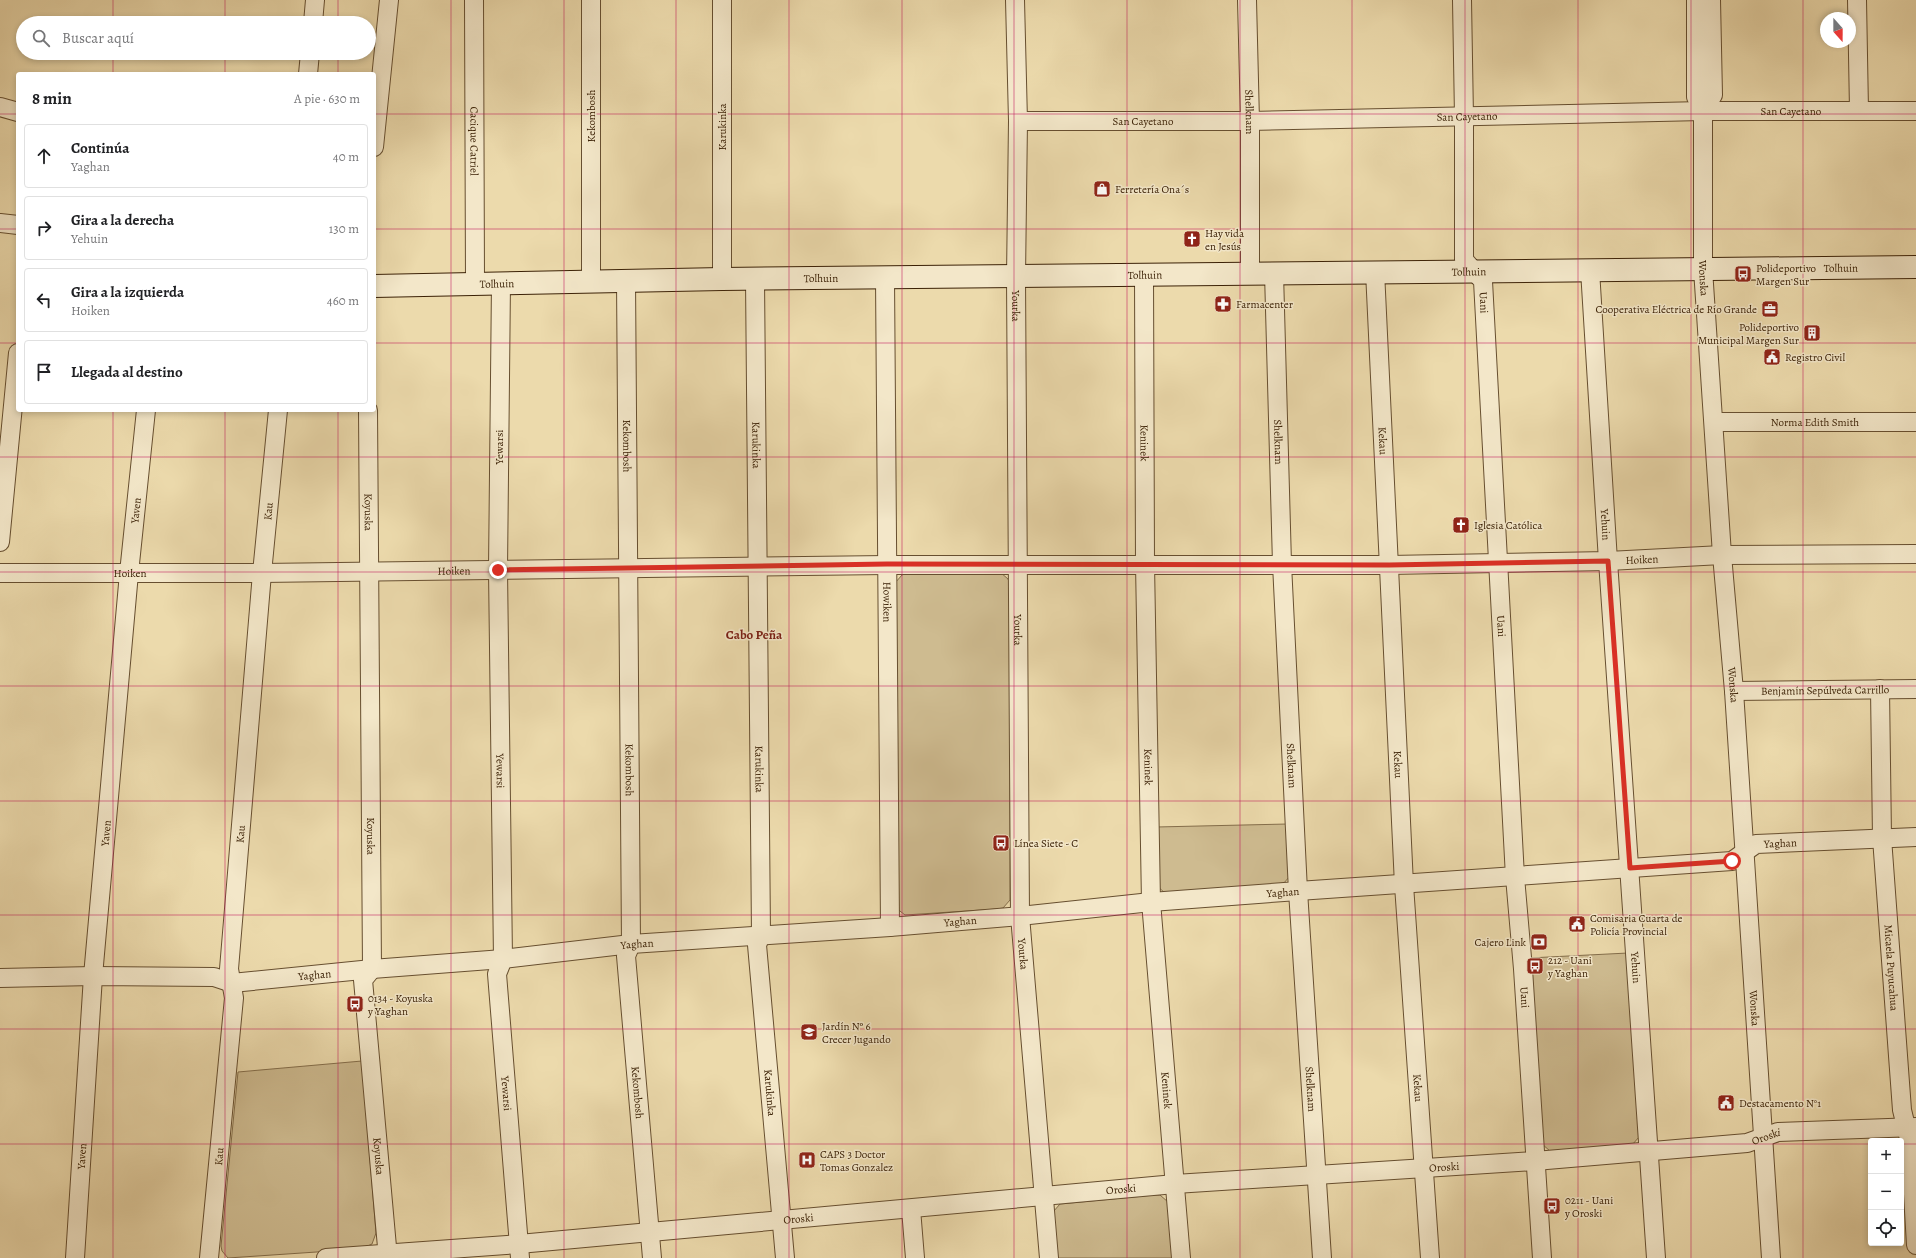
<!DOCTYPE html>
<html lang="es">
<head>
<meta charset="utf-8">
<style>
  body { margin:0; font-family:Alegreya,serif; background:#f6f6f6; color:#202124 }
  .controls { position:absolute; right:12px; bottom:12px; display:grid; overflow:hidden; border-radius:4px; box-shadow:0 2px 6px #0003 }
  .controls button { width:36px; height:36px; display:grid; place-items:center; padding:0; border:0; border-bottom:1px solid #e0e0e0; background:#fff; color:#202124; font:20px sans-serif }
  .compass { position:absolute; left:1820px; top:12px; width:36px; height:36px; border-radius:50%; background:#fff; box-shadow:0 2px 6px #0003; rotate:159deg }
  .stop { position:absolute; width:12px; height:12px; margin:-9px; border:3px solid #d93025; border-radius:50%; background:#fff }
  .stop.end { background:#d93025; border-color:#fff; box-shadow:0 1px 4px #0008 }
  .list { margin:0; padding:0; list-style:none }
  h2 { display:flex; justify-content:space-between; align-items:center; height:52px; margin:0; padding:0 16px; font-size:17px }
  h2 small { font-size:13px; font-weight:400; color:#757577 }
  .list li { display:grid; grid-template-columns:26px 1fr auto; gap:12px; align-items:center; box-sizing:border-box; height:64px; margin:0 8px 8px; padding:0 8px; border:1px solid #e0e0e0; border-radius:4px }
  .list b { display:block; font-size:15px; white-space:nowrap }
  .list p { margin:0; font-size:13px; white-space:nowrap; color:#757577 }
  .list em { font-size:13px; font-style:normal; color:#757577 }
  .icon { flex:none; width:22px; height:22px; fill:none; stroke:currentColor; stroke-width:2; stroke-linecap:round; stroke-linejoin:round }
  .map { position:relative; flex:none; width:1916px; height:1258px; overflow:hidden }
  .search { position:absolute; background:#fff; box-shadow:0 2px 6px #0003; left:16px; top:16px; width:360px; height:44px; display:flex; align-items:center; gap:10px; box-sizing:border-box; padding:0 14px; border-radius:22px; color:#757577; font-size:15px }
  .panel { position:absolute; background:#fff; box-shadow:0 2px 6px #0003; left:16px; top:72px; width:360px; height:340px; border-radius:4px }
  .map>svg:first-child { display:block }
  .green { fill:#cebb90; stroke:#846e4b }
  .lines { fill:none; stroke-linecap:round; stroke-linejoin:round }
  .street-casing { stroke:#674f30; stroke-width:20 }
  .secondary-casing { stroke:#3b2106; stroke-width:24 }
  .street { stroke:#f3e7c9; stroke-width:18 }
  .secondary { stroke:#f3e7c9; stroke-width:22 }
  .route { stroke:#d93025; stroke-width:5 }
  .grid { fill:none; stroke:#c2185b; stroke-width:1; stroke-opacity:0.55 }
  .labels { text-anchor:middle; stroke-width:3; stroke-linejoin:round; paint-order:stroke }
  .street-label { font-size:11px; fill:#3b2106; stroke:#f3e7c9 }
  .poi-label { font-size:11px; fill:#3b2106; stroke:#f3e7c9; text-anchor:start }
  .quarter-label { font-size:13px; font-weight:bold; fill:#7a1f14; stroke:#f3e7c9 }
</style>
</head>
<body>
<div class="map">
<svg width="1916" height="1258" viewBox="0 0 1916 1258">
  <rect width="100%" height="100%" fill="#ecdaac"/>
  <filter id="stains"><feTurbulence type="fractalNoise" baseFrequency=".005" numOctaves="4"/><feColorMatrix values="0 0 0 0 .2 0 0 0 0 .09 0 0 0 0 .02 0 0 0 .5 -.17"/></filter>
  <radialGradient id="worn" r=".72"><stop offset=".6" stop-color="#630" stop-opacity="0"/><stop offset="1" stop-color="#630" stop-opacity=".3"/></radialGradient>
  <path class="green" d="M1000 572 1008 579 1010 584V900L1003 908 997 909 905 915 896 908 895 583 902 575 907 573Z
    M1288 824 1290 876 1283 884 1165 893 1157 886 1156 827Z
    M1628 953 1639 1137 1632 1145 1550 1151 1542 1144 1529 958Z
    M362 1061 376 1233 372 1244 361 1249 228 1258 222 1251 221 1246 238 1072Z
    M1154 1195H1160L1168 1202 1174 1258H1056L1053 1212 1060 1204Z"/>
  <g class="lines">
    <g class="street-casing">
      <g id="street">
        <path id="s1" d="M474 0 475 282"/>
        <path id="s2" d="M1015 0 1018 121 1016 277 1020 916 1049 1258"/>
        <path id="s3" d="M1247 0 1250 121V272"/>
        <path id="s4" d="M1462 0 1464 117V260L1483 281 1515 877 1523 969 1542 1258"/>
        <path d="M1696 0V97L1703 111 1713 95 1711 0"/>
        <path d="M1857 0 1859 110"/>
        <path d="M313 23 315 0"/>
        <path d="M308 74 310 53"/>
        <path d="M0 107 18 112"/>
        <path id="s5" d="M1703 111V269L1722 555 1734 691 1771 1258"/>
        <path id="s6" d="M1018 121H1250L1703 111H1916"/>
        <path d="M374 147 389 0"/>
        <path d="M0 223 18 225"/>
        <path id="s7" d="M1590 270 1608 561 1656 1258"/>
        <path id="s8" d="M1375 271 1404 885 1430 1258"/>
        <path id="s9" d="M1274 273 1282 564 1298 891 1322 1258"/>
        <path id="s10" d="M1144 275 1145 564 1151 902 1181 1258"/>
        <path id="s11" d="M885 278 890 927"/>
        <path d="M722 279V0"/>
        <path id="s12" d="M755 279 761 935 757 945 785 1258"/>
        <path id="s13" d="M626 280 631 944 626 956 652 1258"/>
        <path d="M591 281V0"/>
        <path id="s14" d="M501 282 498 570 503 959 497 974 520 1258"/>
        <path id="s15" d="M368 410 372 969 363 980 388 1258"/>
        <path id="s16" d="M1714 422H1916"/>
        <path d="M0 542 18 353"/>
        <path id="s17" d="M0 573H262L887 565H1389L1608 561 1722 555 1916 554"/>
        <path id="s18" d="M1880 689 1882 838 1902 1110 1910 1143 1916 1245"/>
        <path id="s19" d="M1734 691 1916 689"/>
        <path id="s20" d="M0 978 93 976 214 977 232 983 372 969 503 959 631 944 890 927 1020 916 1151 902 1298 891 1732 861 1756 844 1916 837"/>
        <path d="M911 1209 915 1258"/>
        <path id="s21" d="M75 1258 93 976 129 573 146 410"/>
        <path id="s22" d="M209 1258 234 998 229 969 262 573 278 410"/>
        <path id="s23" d="M326 1258 519 1244 1175 1184 1535 1161 1747 1143 1778 1132 1916 1127"/>
      </g>
    </g>
    <g class="secondary-casing">
      <g id="secondary">
        <path id="s24" d="M374 286 722 279 1916 267"/>
      </g>
    </g>
    <use href="#street" class="street"/>
    <use href="#secondary" class="secondary"/>
  </g>
  <g class="lines">
    <path class="route" d="M498 570 887 564 1389 565 1608 561 1630 868 1732 861"/>
  </g>
  <path class="grid" d="M113 0V23M225 0V23M338 0V23M451 0V1258M564 0V1258M676 0V1258M789 0V1258M902 0V1258M1014 0V1258M1127 0V1258M1240 0V1258M1352 0V1258M1465 0V1258M1578 0V1258M1691 0V1258M1803 0V1258M113 53V74M225 53V74M338 53V74M0 114H18M374 114H1916M0 229H18M374 229H1916M0 343H18M374 343H1916M113 410V1258M225 410V1258M338 410V1258M0 457H1916M0 572H1916M0 686H1916M0 801H1916M0 915H1916M0 1029H1916M0 1144H1871M1901 1144H1916"/>
  <defs>
    <g id="shop-square" transform="scale(0.9)"><rect x="-9" y="-9" width="18" height="18" rx="4" fill="#8f2418" stroke="#f3e7c9"/><path d="M-5-2.5h2.3a2.7 3.5 0 0 1 5.4 0H5L5.5 6h-11ZM-1.5-2.5h3a1.5 2.3 0 0 0-3 0Z" fill="#fff"/></g>
    <g id="church-square" transform="scale(0.9)"><rect x="-9" y="-9" width="18" height="18" rx="4" fill="#8f2418" stroke="#f3e7c9"/><path d="M-1.2-6h2.4v3.5h3.3v2.4h-3.3V6h-2.4V-.1h-3.3v-2.4h3.3Z" fill="#fff"/></g>
    <g id="bus-square" transform="scale(0.9)"><rect x="-9" y="-9" width="18" height="18" rx="4" fill="#8f2418" stroke="#f3e7c9"/><path d="M-5-6H5V4H4V6H2V4H-2V6H-4V4H-5ZM-3.5-4V0h7V-4ZM-3.5 1.2v1.5H-2V1.2ZM2 1.2v1.5H3.5V1.2Z" fill="#fff"/></g>
    <g id="pharmacy-square" transform="scale(0.9)"><rect x="-9" y="-9" width="18" height="18" rx="4" fill="#8f2418" stroke="#f3e7c9"/><path d="M-2-6h4v4h4v4h-4v4h-4v-4h-4v-4h4Z" fill="#fff"/></g>
    <g id="office-square" transform="scale(0.9)"><rect x="-9" y="-9" width="18" height="18" rx="4" fill="#8f2418" stroke="#f3e7c9"/><path d="M-6-3h4V-5.5h4V-3h4V5H-6ZM-1-4.5V-3h2v-1.5ZM-6 0V1H6V0Z" fill="#fff"/></g>
    <g id="building-square" transform="scale(0.9)"><rect x="-9" y="-9" width="18" height="18" rx="4" fill="#8f2418" stroke="#f3e7c9"/><path d="M-4-6H4V6H1V3H-1V6H-4ZM-2.5-4.3h1.7v1.8h-1.7ZM.8-4.3h1.7v1.8H.8ZM-2.5-1h1.7V.8h-1.7ZM.8-1h1.7V.8H.8Z" fill="#fff"/></g>
    <g id="civic-square" transform="scale(0.9)"><rect x="-9" y="-9" width="18" height="18" rx="4" fill="#8f2418" stroke="#f3e7c9"/><path d="M-.6-6.5H3V-4.5H.6V-3L4-1V1h2V6H-6V1h2V-1L-.6-3ZM-1.2 2.5V6h2.4V2.5Z" fill="#fff"/></g>
    <g id="bank-square" transform="scale(0.9)"><rect x="-9" y="-9" width="18" height="18" rx="4" fill="#8f2418" stroke="#f3e7c9"/><path d="M-6-4H6V4H-6ZM0-2.3a2.3 2.3 0 1 0 0 4.6a2.3 2.3 0 1 0 0-4.6Z" fill="#fff"/></g>
    <g id="school-square" transform="scale(0.9)"><rect x="-9" y="-9" width="18" height="18" rx="4" fill="#8f2418" stroke="#f3e7c9"/><path d="M0-5L7-2L0 1L-7-2ZM-4 1L0 2.5L4 1V4Q0 6-4 4Z" fill="#fff"/></g>
    <g id="hospital-square" transform="scale(0.9)"><rect x="-9" y="-9" width="18" height="18" rx="4" fill="#8f2418" stroke="#f3e7c9"/><path d="M-5-5h3v3.5h4V-5h3V5h-3V1.5h-4V5h-3Z" fill="#fff"/></g>
  </defs>
  <g fill-rule="evenodd">
    <use href="#shop-square" x="1102" y="189"/>
    <use href="#church-square" x="1192" y="239"/>
    <use href="#bus-square" x="1743" y="274"/>
    <use href="#pharmacy-square" x="1223" y="304"/>
    <use href="#office-square" x="1770" y="309"/>
    <use href="#building-square" x="1812" y="333"/>
    <use href="#civic-square" x="1772" y="357"/>
    <use href="#church-square" x="1461" y="525"/>
    <use href="#bus-square" x="1001" y="843"/>
    <use href="#civic-square" x="1577" y="924"/>
    <use href="#bank-square" x="1539" y="942"/>
    <use href="#bus-square" x="1535" y="966"/>
    <use href="#bus-square" x="355" y="1004"/>
    <use href="#school-square" x="809" y="1032"/>
    <use href="#civic-square" x="1726" y="1103"/>
    <use href="#hospital-square" x="807" y="1160"/>
    <use href="#bus-square" x="1552" y="1206"/>
  </g>
  <g class="labels">
    <g class="street-label">
      <text dy="4" stroke="none"><textPath href="#s6" startOffset="773">San Cayetano</textPath></text>
      <text dy="4" stroke="none"><textPath href="#s3" startOffset="112">Shelknam</textPath></text>
      <text transform="translate(591 116) rotate(-90)" y="4">Kekombosh</text>
      <text dy="4" stroke="none"><textPath href="#s6" startOffset="449">San Cayetano</textPath></text>
      <text dy="4" stroke="none"><textPath href="#s6" startOffset="125">San Cayetano</textPath></text>
      <text transform="translate(722 127) rotate(-90)" y="4">Karukinka</text>
      <text dy="4" stroke="none"><textPath href="#s1" startOffset="141">Cacique Catriel</textPath></text>
      <text dy="4" stroke="none"><textPath href="#s24" startOffset="1467">Tolhuin</textPath></text>
      <text dy="4" stroke="none"><textPath href="#s24" startOffset="1095">Tolhuin</textPath></text>
      <text dy="4" stroke="none"><textPath href="#s24" startOffset="771">Tolhuin</textPath></text>
      <text dy="4" stroke="none"><textPath href="#s24" startOffset="447">Tolhuin</textPath></text>
      <text dy="4" stroke="none"><textPath href="#s5" startOffset="167">Wonska</textPath></text>
      <text dy="4" stroke="none"><textPath href="#s24" startOffset="123">Tolhuin</textPath></text>
      <text dy="4" stroke="none"><textPath href="#s4" startOffset="310">Uani</textPath></text>
      <text dy="4" stroke="none"><textPath href="#s2" startOffset="306">Yourka</textPath></text>
      <text dy="4" stroke="none"><textPath href="#s16" startOffset="101">Norma Edith Smith</textPath></text>
      <text dy="4" stroke="none"><textPath href="#s8" startOffset="170">Kekau</textPath></text>
      <text dy="4" stroke="none"><textPath href="#s9" startOffset="169">Shelknam</textPath></text>
      <text dy="4" stroke="none"><textPath href="#s10" startOffset="168">Keninek</textPath></text>
      <text dy="4" stroke="none"><textPath href="#s12" startOffset="166">Karukinka</textPath></text>
      <text dy="4" stroke="none"><textPath href="#s13" startOffset="166">Kekombosh</textPath></text>
      <text transform="translate(499 447) rotate(-90)" y="4">Yewarsi</text>
      <text dy="4" stroke="none"><textPath href="#s21" startOffset="750">Yaven</textPath></text>
      <text dy="4" stroke="none"><textPath href="#s22" startOffset="750">Kau</textPath></text>
      <text dy="4" stroke="none"><textPath href="#s15" startOffset="102">Koyuska</textPath></text>
      <text dy="4" stroke="none"><textPath href="#s7" startOffset="255">Yehuin</textPath></text>
      <text dy="4" stroke="none"><textPath href="#s17" startOffset="1642">Hoiken</textPath></text>
      <text dy="4" stroke="none"><textPath href="#s17" startOffset="454">Hoiken</textPath></text>
      <text dy="4" stroke="none"><textPath href="#s17" startOffset="130">Hoiken</textPath></text>
      <text dy="4" stroke="none"><textPath href="#s11" startOffset="324">Howiken</textPath></text>
      <text dy="4" stroke="none"><textPath href="#s4" startOffset="634">Uani</textPath></text>
      <text dy="4" stroke="none"><textPath href="#s2" startOffset="630">Yourka</textPath></text>
      <text dy="4" stroke="none"><textPath href="#s5" startOffset="575">Wonska</textPath></text>
      <text dy="4" stroke="none"><textPath href="#s19" startOffset="91">Benjamín Sepúlveda Carrillo</textPath></text>
      <text dy="4" stroke="none"><textPath href="#s8" startOffset="494">Kekau</textPath></text>
      <text dy="4" stroke="none"><textPath href="#s9" startOffset="493">Shelknam</textPath></text>
      <text dy="4" stroke="none"><textPath href="#s10" startOffset="492">Keninek</textPath></text>
      <text dy="4" stroke="none"><textPath href="#s12" startOffset="490">Karukinka</textPath></text>
      <text dy="4" stroke="none"><textPath href="#s13" startOffset="490">Kekombosh</textPath></text>
      <text dy="4" stroke="none"><textPath href="#s14" startOffset="489">Yewarsi</textPath></text>
      <text dy="4" stroke="none"><textPath href="#s21" startOffset="426">Yaven</textPath></text>
      <text dy="4" stroke="none"><textPath href="#s22" startOffset="426">Kau</textPath></text>
      <text dy="4" stroke="none"><textPath href="#s15" startOffset="426">Koyuska</textPath></text>
      <text dy="4" stroke="none"><textPath href="#s20" startOffset="1792">Yaghan</textPath></text>
      <text dy="4" stroke="none"><textPath href="#s20" startOffset="1288">Yaghan</textPath></text>
      <text dy="4" stroke="none"><textPath href="#s20" startOffset="964">Yaghan</textPath></text>
      <text dy="4" stroke="none"><textPath href="#s20" startOffset="640">Yaghan</textPath></text>
      <text dy="4" stroke="none"><textPath href="#s2" startOffset="954">Yourka</textPath></text>
      <text dy="4" stroke="none"><textPath href="#s7" startOffset="699">Yehuin</textPath></text>
      <text dy="4" stroke="none"><textPath href="#s18" startOffset="279">Micaela Puyucahua</textPath></text>
      <text dy="4" stroke="none"><textPath href="#s20" startOffset="316">Yaghan</textPath></text>
      <text dy="4" stroke="none"><textPath href="#s4" startOffset="1006">Uani</textPath></text>
      <text dy="4" stroke="none"><textPath href="#s5" startOffset="899">Wonska</textPath></text>
      <text dy="4" stroke="none"><textPath href="#s8" startOffset="818">Kekau</textPath></text>
      <text dy="4" stroke="none"><textPath href="#s9" startOffset="817">Shelknam</textPath></text>
      <text dy="4" stroke="none"><textPath href="#s10" startOffset="816">Keninek</textPath></text>
      <text dy="4" stroke="none"><textPath href="#s12" startOffset="815">Karukinka</textPath></text>
      <text dy="4" stroke="none"><textPath href="#s14" startOffset="813">Yewarsi</textPath></text>
      <text dy="4" stroke="none"><textPath href="#s13" startOffset="814">Kekombosh</textPath></text>
      <text dy="4" stroke="none"><textPath href="#s23" startOffset="1446">Oroski</textPath></text>
      <text dy="4" stroke="none"><textPath href="#s15" startOffset="750">Koyuska</textPath></text>
      <text dy="4" stroke="none"><textPath href="#s21" startOffset="102">Yaven</textPath></text>
      <text dy="4" stroke="none"><textPath href="#s22" startOffset="102">Kau</textPath></text>
      <text dy="4" stroke="none"><textPath href="#s23" startOffset="1122">Oroski</textPath></text>
      <text dy="4" stroke="none"><textPath href="#s23" startOffset="798">Oroski</textPath></text>
      <text dy="4" stroke="none"><textPath href="#s23" startOffset="474">Oroski</textPath></text>
    </g>
    <g class="poi-label">
      <text x="1115" y="193">Ferretería Ona´s</text>
      <text x="1205" y="237">Hay vida<tspan x="1205" dy="13">en Jesús</tspan></text>
      <text x="1756" y="272">Polideportivo<tspan x="1756" dy="13">Margen Sur</tspan></text>
      <text x="1236" y="308">Farmacenter</text>
      <text x="1757" y="313" text-anchor="end">Cooperativa Eléctrica de Río Grande</text>
      <text x="1799" y="331" text-anchor="end">Polideportivo<tspan x="1799" dy="13">Municipal Margen Sur</tspan></text>
      <text x="1785" y="361">Registro Civil</text>
      <text x="1474" y="529">Iglesia Católica</text>
      <text x="1014" y="847">Línea Siete - C</text>
      <text x="1590" y="922">Comisaria Cuarta de<tspan x="1590" dy="13">Policía Provincial</tspan></text>
      <text x="1526" y="946" text-anchor="end">Cajero Link</text>
      <text x="1548" y="964">212 - Uani<tspan x="1548" dy="13">y Yaghan</tspan></text>
      <text x="368" y="1002">0134 - Koyuska<tspan x="368" dy="13">y Yaghan</tspan></text>
      <text x="822" y="1030">Jardín Nº 6<tspan x="822" dy="13">Crecer Jugando</tspan></text>
      <text x="1739" y="1107">Destacamento N°1</text>
      <text x="820" y="1158">CAPS 3 Doctor<tspan x="820" dy="13">Tomas Gonzalez</tspan></text>
      <text x="1565" y="1204">0211 - Uani<tspan x="1565" dy="13">y Oroski</tspan></text>
    </g>
    <g class="quarter-label">
      <text x="754" y="639">Cabo Peña</text>
    </g>
  </g>
  <rect width="100%" height="100%" filter="url(#stains)"/>
  <rect width="100%" height="100%" fill="url(#worn)"/>
</svg>
<div class="controls">
<button>+</button>
<button>−</button>
<button><svg class="icon" aria-label="locate" viewBox="0 0 24 24"><circle cx="12" cy="12" r="6"/><path d="M12 2v4M12 18v4M2 12h4M18 12h4"/></svg></button>
</div>
<svg class="compass" viewBox="-18 -18 36 36"><path d="M0-13l5 13h-10z" fill="#e53935"/><path d="M0 13l5-13h-10z" fill="#757577"/></svg>
<div class="stop" style="left:1732px;top:861px"></div>
<div class="stop end" style="left:498px;top:570px"></div>
<div class="search"><svg class="icon" aria-label="search" viewBox="0 0 24 24"><circle cx="10" cy="10" r="6"/><path d="M15 15l6 6"/></svg>Buscar aquí</div>
<section class="panel">
<h2>8 min<small>A pie · 630 m</small></h2>
<ul class="list">
<li><svg class="icon" aria-label="ahead" viewBox="0 0 24 24"><path d="M12 20V5M6 11l6-6 6 6"/></svg><div><b>Continúa</b><p>Yaghan</p></div><em>40 m</em></li>
<li><svg class="icon" aria-label="right" viewBox="0 0 24 24"><path d="M7 20v-9h11M14 6l5 5-5 5"/></svg><div><b>Gira a la derecha</b><p>Yehuin</p></div><em>130 m</em></li>
<li><svg class="icon" aria-label="left" viewBox="0 0 24 24"><path d="M17 20v-9H6M10 6l-5 5 5 5"/></svg><div><b>Gira a la izquierda</b><p>Hoiken</p></div><em>460 m</em></li>
<li><svg class="icon" aria-label="arrive" viewBox="0 0 24 24"><path d="M6 21V4h12l-3 4 3 4H6"/></svg><div><b>Llegada al destino</b></div></li>
</ul>
</section>
</div>
</body>
</html>
